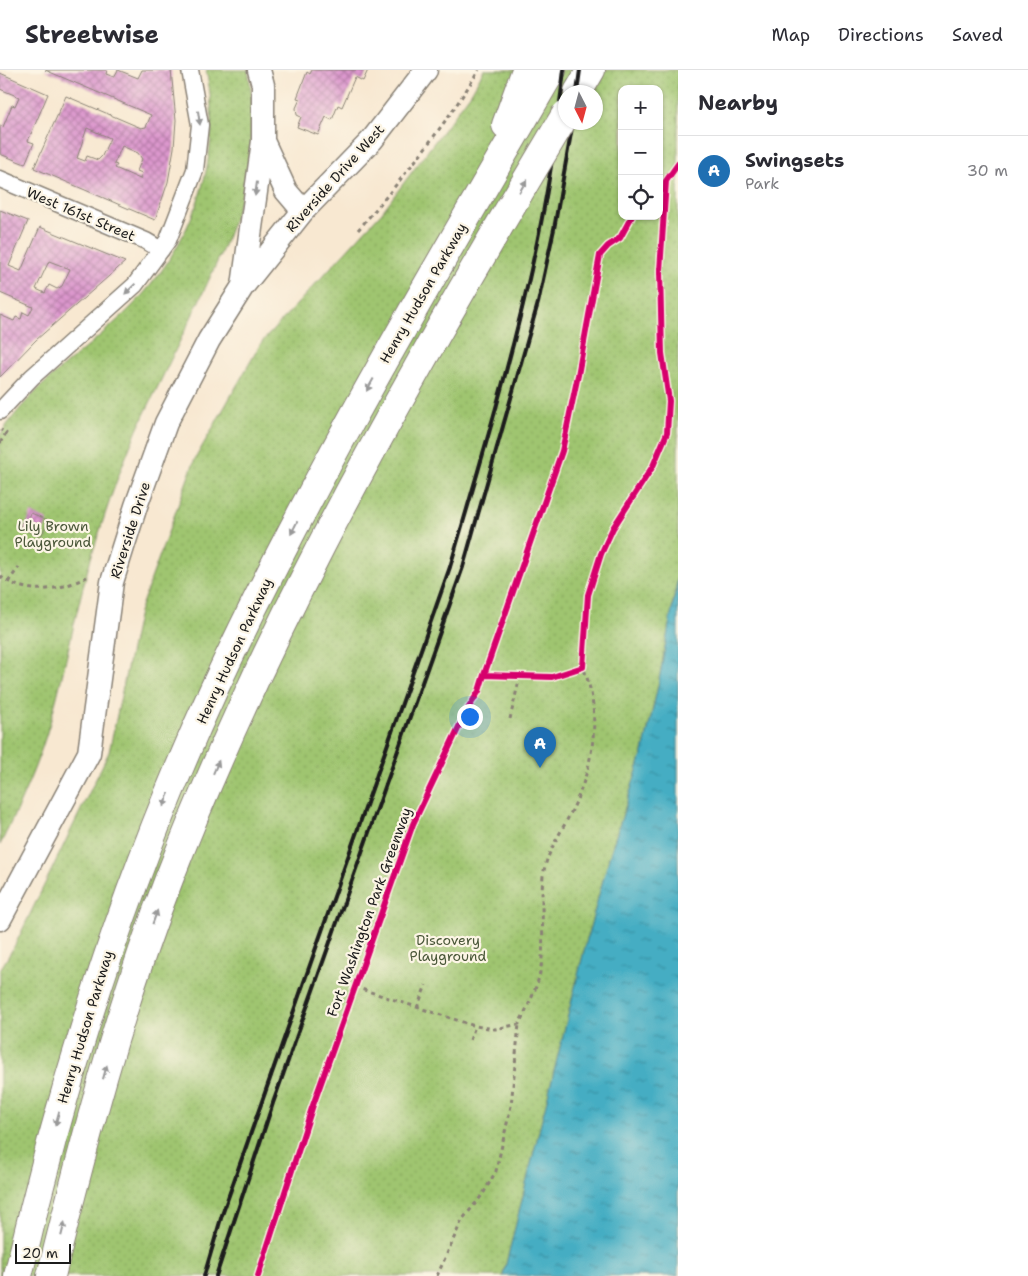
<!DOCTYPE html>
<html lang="en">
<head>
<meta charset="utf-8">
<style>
  body { margin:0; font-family:"Shantell Sans",sans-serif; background:#f2f2f3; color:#2b2b33 }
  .controls { position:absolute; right:15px; top:15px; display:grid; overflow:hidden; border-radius:10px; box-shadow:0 1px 4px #0004 }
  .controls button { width:45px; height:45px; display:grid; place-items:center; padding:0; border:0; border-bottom:1px solid #e1e1e2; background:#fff; color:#2b2b33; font:25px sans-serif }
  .compass { position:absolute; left:558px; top:15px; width:45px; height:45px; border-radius:50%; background:#fff; box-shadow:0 1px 4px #0004; rotate:174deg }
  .scale { position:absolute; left:15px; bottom:12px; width:56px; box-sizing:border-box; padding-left:5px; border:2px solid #1c1c1c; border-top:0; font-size:14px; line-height:18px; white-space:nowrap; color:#1c1c1c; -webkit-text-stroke:4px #fcf5e5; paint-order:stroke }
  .you { position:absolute; left:469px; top:646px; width:18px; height:18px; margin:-12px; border:4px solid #fff; border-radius:50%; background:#1a73e8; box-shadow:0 0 0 8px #1a73e833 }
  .badge { display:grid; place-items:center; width:32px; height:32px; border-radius:50%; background:#1f6fb2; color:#fff; font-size:16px; font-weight:700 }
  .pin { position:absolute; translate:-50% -41px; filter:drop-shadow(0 1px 2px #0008) }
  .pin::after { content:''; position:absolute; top:26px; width:18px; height:15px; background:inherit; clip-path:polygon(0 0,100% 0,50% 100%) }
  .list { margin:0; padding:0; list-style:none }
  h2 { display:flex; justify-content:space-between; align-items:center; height:65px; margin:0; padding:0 20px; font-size:21px }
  h2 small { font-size:16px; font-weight:400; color:#7c7c81 }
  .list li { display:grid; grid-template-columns:32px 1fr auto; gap:15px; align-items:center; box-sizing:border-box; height:70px; padding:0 20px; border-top:1px solid #e1e1e2 }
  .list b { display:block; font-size:19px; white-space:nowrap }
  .list p { margin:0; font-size:16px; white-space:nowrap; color:#7c7c81 }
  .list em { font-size:16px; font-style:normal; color:#7c7c81 }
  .icon { flex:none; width:28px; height:28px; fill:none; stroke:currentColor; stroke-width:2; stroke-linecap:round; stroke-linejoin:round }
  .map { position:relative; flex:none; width:678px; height:1206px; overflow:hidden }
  header { display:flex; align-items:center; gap:30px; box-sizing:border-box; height:70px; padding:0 25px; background:#fff; border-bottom:1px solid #e1e1e2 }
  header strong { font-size:24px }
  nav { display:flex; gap:28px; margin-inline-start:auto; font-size:18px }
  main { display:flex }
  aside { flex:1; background:#fff }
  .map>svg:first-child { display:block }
  .park { fill:url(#park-dots); stroke:#5e7046; fill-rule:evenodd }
  .water { fill:url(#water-ripples); stroke:#306470 }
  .building { fill:url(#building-cross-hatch); fill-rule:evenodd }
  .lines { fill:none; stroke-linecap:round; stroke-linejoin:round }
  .street-casing { stroke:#8a8276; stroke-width:19 }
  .secondary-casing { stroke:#8a8276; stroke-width:25 }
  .highway-casing { stroke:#8a8276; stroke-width:30 }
  .path { stroke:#8a8276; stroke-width:3; stroke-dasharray:4 4; stroke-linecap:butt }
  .street { stroke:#fff; stroke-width:16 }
  .secondary { stroke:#fff; stroke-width:22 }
  .highway { stroke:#fff; stroke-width:28 }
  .rail { stroke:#1c1c1c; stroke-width:4 }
  .highway-bridge-casing { stroke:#8a8276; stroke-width:30; stroke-linecap:butt }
  .highway-bridge { stroke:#fff; stroke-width:28 }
  .cycleway-casing { stroke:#fcf5e5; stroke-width:9 }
  .cycleway { stroke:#d6006c; stroke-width:6 }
  .oneway { fill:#999 }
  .labels { text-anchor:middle; stroke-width:4.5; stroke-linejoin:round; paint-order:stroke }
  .street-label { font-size:14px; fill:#1c1c1c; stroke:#fcf5e5 }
  .park-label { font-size:14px; fill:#4a5739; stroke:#fcf5e5 }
</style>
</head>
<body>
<header>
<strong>Streetwise</strong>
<nav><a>Map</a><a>Directions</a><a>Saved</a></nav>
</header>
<main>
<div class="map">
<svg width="678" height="1206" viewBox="0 0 678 1206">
  <defs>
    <pattern id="park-dots" width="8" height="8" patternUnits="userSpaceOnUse" patternTransform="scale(1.25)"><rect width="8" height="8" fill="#9fc56f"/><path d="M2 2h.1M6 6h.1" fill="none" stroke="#88a960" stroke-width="1.8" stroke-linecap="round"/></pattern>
    <pattern id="water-ripples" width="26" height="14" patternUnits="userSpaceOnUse" patternTransform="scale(1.25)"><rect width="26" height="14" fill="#44adc3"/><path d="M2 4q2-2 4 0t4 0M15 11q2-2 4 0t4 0" fill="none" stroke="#388c9e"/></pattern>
    <pattern id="building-cross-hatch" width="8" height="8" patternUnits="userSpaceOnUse" patternTransform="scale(1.25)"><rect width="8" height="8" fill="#dc97cd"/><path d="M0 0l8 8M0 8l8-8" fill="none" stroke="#b27aa6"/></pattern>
  </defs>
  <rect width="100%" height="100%" fill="#fcf5e5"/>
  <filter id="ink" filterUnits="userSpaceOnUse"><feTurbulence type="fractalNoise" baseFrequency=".02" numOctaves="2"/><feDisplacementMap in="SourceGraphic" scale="10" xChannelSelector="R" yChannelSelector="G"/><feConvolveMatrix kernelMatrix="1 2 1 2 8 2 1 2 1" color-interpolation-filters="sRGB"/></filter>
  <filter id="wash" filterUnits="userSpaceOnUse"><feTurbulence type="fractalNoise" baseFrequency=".0096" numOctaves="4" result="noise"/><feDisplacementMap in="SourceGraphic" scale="20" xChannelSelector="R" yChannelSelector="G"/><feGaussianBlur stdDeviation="1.12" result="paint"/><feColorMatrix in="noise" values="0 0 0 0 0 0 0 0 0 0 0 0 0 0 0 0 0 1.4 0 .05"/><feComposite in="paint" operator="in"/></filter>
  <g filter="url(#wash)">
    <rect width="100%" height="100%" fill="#f8e8d1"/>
    <path class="park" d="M206 0H248C264 87 235 156 198 233 180 271 162 308 144 345 127 381 113 419 101 457 79 519 69 585 51 649 39 692 20 734 0 775V365C31 317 80 285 122 246 189 183 226 92 206 0Z
      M484 0H678V506L658 616 643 682 611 781 589 861 503 1206H0V900L15 875 109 682 139 542 195 389 261 273 382 142 471 23ZM622 19H659V146H622ZM566 22H596V52H566Z"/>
    <path class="water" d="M678 506V1206H503L589 861 611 781 643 682 658 616Z"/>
    <g id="blocks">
      <path class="building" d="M45 0H107L106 4 114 7 118 0 138 8 142 0H171L176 50 174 78 168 112 155 150 34 98 66 26 141 58 146 57 151 45ZM87 58 110 68 102 86 98 90 87 86 85 91 77 88ZM122 76 138 83 142 89 137 101 142 103 140 109 115 98 117 95 114 94Z
        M312 0H368L363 11 355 7 342 37 338 35 332 50 326 47 318 65 297 57 301 47 297 45 296 38 300 29 297 28 307 2 310 4Z
        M0 3 48 24 28 71 34 73 25 94 0 84V55L3 57 12 35 15 36 19 27 0 19Z
        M0 140 28 151 9 196 21 201 40 157 125 192 36 270 0 307V245L14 251 16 247 21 249 23 242 29 245 33 237 0 223ZM49 191 70 199 62 216 57 219 49 215 45 223 36 219Z
        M31 443 48 450 41 467 24 460Z"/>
    </g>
  </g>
  <g filter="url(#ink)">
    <use href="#blocks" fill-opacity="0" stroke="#8a8276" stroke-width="1"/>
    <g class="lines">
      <g class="street-casing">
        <path id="street" d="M0 109 146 171 161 180
          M0 341 32 307 135 215 168 170 195 100 200 55 190 0"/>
      </g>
      <g class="secondary-casing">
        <path id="secondary" d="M263 71 286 121 303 141
          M244 215 303 141 372 70 426 0
          M0 849 89 683 112 512 136 436 166 353 209 270 243 216 263 71V15L259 0"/>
      </g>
      <g class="highway-casing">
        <path id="highway" d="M578 22 591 0
          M506 55 526 0
          M18 1206C64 1004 127 808 214 619 313 406 434 203 552 0
          M51 1206C84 1072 119 938 169 809 257 582 375 368 498 158"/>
      </g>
      <path class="path" d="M358 160C402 109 444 57 479 0
        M0 373 6 363 1 360
        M0 506C26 526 59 521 87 507
        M8 512 19 497
        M510 649 520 606
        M355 917 475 956 495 959 519 954C528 936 538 917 541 897 545 867 540 836 543 806 546 785 557 769 567 750 592 704 604 647 583 597
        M417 938 426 915
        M470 970 475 956
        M437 1206 462 1150 483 1124 496 1101 511 1036 519 954"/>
      <use href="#street" class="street"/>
      <use href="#secondary" class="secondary"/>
      <use href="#highway" class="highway"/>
      <path class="rail" d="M577 22 580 0
        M204 1206 222 1145 450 497C483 384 518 269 541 153 551 103 558 51 564 0
        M216 1206 273 1033 463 497 538 233 554 159 573 52"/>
      <g class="highway-bridge-casing">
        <path id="highway-bridge" d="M498 158 566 44"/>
      </g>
      <use href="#highway-bridge" class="highway-bridge"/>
      <g class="cycleway-casing">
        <path id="cycleway" d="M484 605 562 381 578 305 600 185 608 176 620 168 632 146
          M258 1206 312 1038 413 754 466 642 479 621 484 605 552 607 583 597 588 525 601 484 613 458 653 396 667 363 669 331 662 283 660 201 666 111 678 94"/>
      </g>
      <use href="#cycleway" class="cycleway"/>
    </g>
    <defs><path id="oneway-solid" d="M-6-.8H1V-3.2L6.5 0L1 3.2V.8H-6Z" transform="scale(1.25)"/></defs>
    <g class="oneway">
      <use href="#oneway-solid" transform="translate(199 48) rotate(82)"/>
      <use href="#oneway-solid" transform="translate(523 116) rotate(-60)"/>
      <use href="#oneway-solid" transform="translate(256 119) rotate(98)"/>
      <use href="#oneway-solid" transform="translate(130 219) rotate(136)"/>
      <use href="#oneway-solid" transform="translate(370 315) rotate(119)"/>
      <use href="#oneway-solid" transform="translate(294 458) rotate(117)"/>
      <use href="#oneway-solid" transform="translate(216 697) rotate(-67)"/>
      <use href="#oneway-solid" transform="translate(166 730) rotate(113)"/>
      <use href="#oneway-solid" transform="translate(155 847) rotate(-70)"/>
      <use href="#oneway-solid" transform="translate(105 1002) rotate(-74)"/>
      <use href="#oneway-solid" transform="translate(57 1049) rotate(106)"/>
      <use href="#oneway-solid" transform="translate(63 1159) rotate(-76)"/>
    </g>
  </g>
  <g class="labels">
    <g class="street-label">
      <text transform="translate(335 108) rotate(-48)" y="5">Riverside Drive West</text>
      <text transform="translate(81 144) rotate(23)" y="5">West 161st Street</text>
      <text transform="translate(423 223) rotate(-60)" y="5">Henry Hudson Parkway</text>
      <text transform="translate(130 460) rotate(-72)" y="5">Riverside Drive</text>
      <text transform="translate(234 581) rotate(-65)" y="5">Henry Hudson Parkway</text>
      <text transform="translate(369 842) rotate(-70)" y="5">Fort Washington Park Greenway</text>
      <text transform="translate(85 957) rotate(-73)" y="5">Henry Hudson Parkway</text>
    </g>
    <g class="park-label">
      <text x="53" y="461">Lily Brown<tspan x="53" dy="16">Playground</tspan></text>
      <text x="448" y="875">Discovery<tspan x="448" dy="16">Playground</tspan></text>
    </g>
  </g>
</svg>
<div class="controls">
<button>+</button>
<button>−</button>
<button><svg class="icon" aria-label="locate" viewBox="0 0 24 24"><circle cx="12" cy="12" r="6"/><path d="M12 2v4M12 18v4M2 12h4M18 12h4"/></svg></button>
</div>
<svg class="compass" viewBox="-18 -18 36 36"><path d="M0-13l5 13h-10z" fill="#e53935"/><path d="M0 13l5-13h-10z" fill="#7c7c81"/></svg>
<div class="scale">20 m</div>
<div class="you"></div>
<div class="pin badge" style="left:540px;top:698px">A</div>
</div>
<aside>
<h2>Nearby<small></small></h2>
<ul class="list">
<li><span class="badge">A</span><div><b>Swingsets</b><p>Park</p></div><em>30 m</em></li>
</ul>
</aside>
</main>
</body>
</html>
